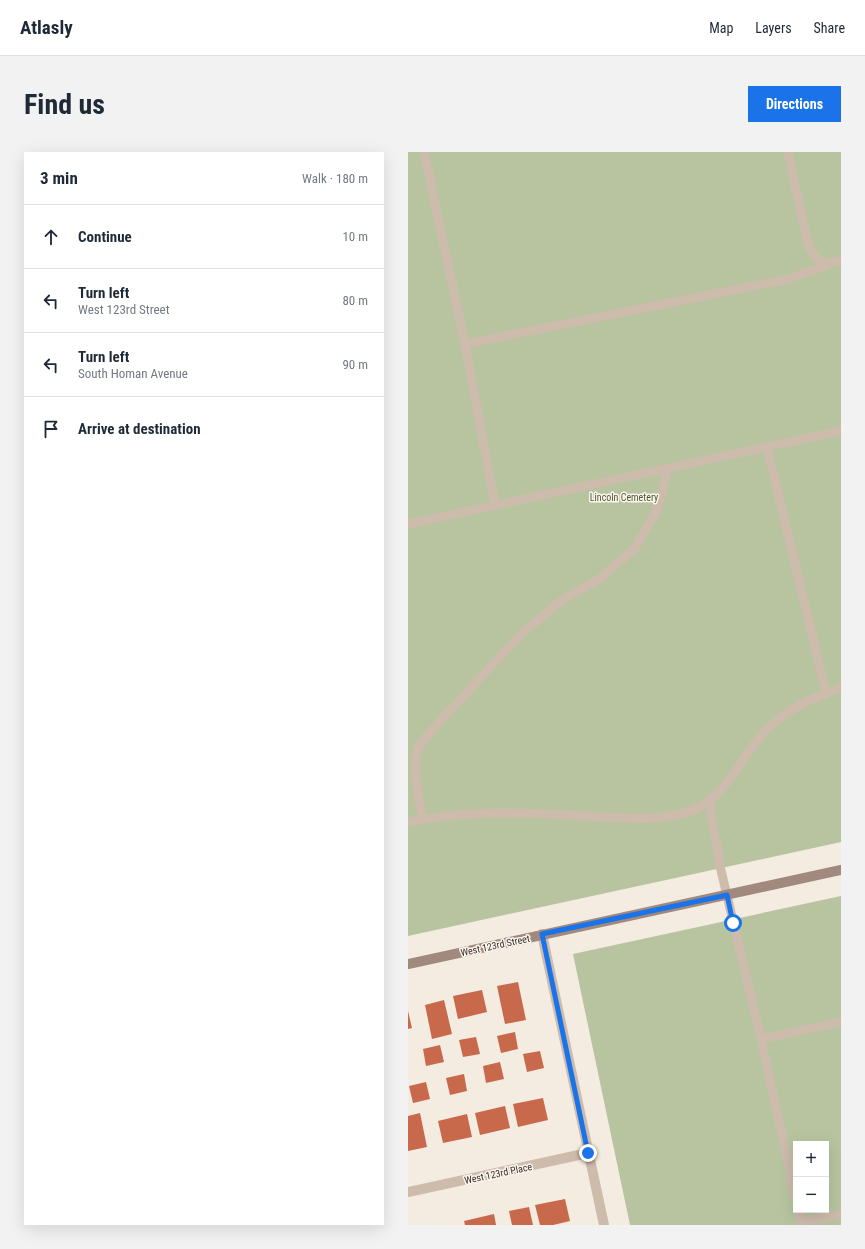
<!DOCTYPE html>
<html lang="en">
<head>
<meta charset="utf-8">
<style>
  body { margin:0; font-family:"Roboto Condensed",sans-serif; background:#f2f2f3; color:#1f2937 }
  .controls { position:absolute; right:12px; bottom:12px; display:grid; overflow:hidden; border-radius:0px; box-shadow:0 4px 16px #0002 }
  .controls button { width:36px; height:36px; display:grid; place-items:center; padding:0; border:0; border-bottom:1px solid #e0e1e3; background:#fff; color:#1f2937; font:20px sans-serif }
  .stop { position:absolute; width:12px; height:12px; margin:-9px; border:3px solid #1a73e8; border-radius:50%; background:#fff }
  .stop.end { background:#1a73e8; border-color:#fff; box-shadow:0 1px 4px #0008 }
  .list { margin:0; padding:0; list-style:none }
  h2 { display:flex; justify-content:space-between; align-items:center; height:52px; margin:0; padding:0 16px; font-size:17px }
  h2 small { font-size:13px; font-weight:400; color:#747a83 }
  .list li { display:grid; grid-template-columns:26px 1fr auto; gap:12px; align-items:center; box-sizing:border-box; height:64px; padding:0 16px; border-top:1px solid #e0e1e3 }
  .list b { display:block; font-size:15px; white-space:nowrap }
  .list p { margin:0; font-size:13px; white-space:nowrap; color:#747a83 }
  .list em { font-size:13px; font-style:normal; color:#747a83 }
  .icon { flex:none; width:22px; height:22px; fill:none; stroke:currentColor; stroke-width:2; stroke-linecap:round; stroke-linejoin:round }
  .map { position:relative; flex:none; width:433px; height:1073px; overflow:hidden; border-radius:0px }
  header { display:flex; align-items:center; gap:24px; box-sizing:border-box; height:56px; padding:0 20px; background:#fff; border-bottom:1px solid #e0e1e3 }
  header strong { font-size:19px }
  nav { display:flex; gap:22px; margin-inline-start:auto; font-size:14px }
  .intro { display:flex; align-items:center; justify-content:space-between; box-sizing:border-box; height:96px; padding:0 24px }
  h1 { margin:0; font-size:28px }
  .button { padding:10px 18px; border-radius:0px; background:#1a73e8; color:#fff; font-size:14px; font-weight:700 }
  main { display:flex; gap:24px; padding:0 24px }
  aside { flex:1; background:#fff; border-radius:0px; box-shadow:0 4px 16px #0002 }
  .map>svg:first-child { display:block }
  .green { fill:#b8c4a0; fill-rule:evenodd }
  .building { fill:#c8694b }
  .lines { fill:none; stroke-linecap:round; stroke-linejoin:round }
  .lane { stroke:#cdbbac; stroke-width:9 }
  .street { stroke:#cdbbac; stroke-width:10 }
  .secondary { stroke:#a18a7d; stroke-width:10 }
  .route { stroke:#1a73e8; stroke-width:5 }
  .labels { text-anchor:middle; stroke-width:3; stroke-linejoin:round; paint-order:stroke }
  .park-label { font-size:10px; fill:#4a5a2e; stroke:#fbf5ee }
  .street-label { font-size:10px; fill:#3b302b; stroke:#fbf5ee }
</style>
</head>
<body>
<header>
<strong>Atlasly</strong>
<nav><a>Map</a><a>Layers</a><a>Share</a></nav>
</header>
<div class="intro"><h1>Find us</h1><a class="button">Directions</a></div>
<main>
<aside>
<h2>3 min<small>Walk · 180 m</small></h2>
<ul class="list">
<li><svg class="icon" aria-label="ahead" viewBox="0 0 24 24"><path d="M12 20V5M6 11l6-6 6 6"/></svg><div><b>Continue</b></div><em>10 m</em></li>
<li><svg class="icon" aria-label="left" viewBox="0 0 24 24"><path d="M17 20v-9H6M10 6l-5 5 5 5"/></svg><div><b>Turn left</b><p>West 123rd Street</p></div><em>80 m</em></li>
<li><svg class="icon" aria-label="left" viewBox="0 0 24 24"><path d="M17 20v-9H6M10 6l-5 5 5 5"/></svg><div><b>Turn left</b><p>South Homan Avenue</p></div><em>90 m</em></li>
<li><svg class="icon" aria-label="arrive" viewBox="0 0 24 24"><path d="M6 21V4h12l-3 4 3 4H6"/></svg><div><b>Arrive at destination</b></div></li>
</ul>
</aside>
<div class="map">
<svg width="433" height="1073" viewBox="0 0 433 1073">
  <rect width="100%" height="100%" fill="#f4ebe1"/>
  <path class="green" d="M0 0H433V690L0 784Z
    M433 744V1073H222L165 802ZM388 992H418V1058H388Z"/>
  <path class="building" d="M110 830 118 868 97 872 89 834Z
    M74 838 79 860 50 867 45 844Z
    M36 848 44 882 24 887 17 853Z
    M0 859 4 876 0 877Z
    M107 880 110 897 93 901 89 884Z
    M68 885 72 902 55 905 51 888Z
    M32 893 36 910 18 914 15 897Z
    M132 899 136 916 119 920 115 902Z
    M92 910 96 927 78 931 75 914Z
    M56 922 59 939 42 943 38 926Z
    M18 930 22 947 5 951 1 934Z
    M135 946 140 968 110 975 105 952Z
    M97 954 102 976 72 983 67 961Z
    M12 961 19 995 0 999V964Z
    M59 962 64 985 35 991 30 969Z
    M157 1047 162 1069 145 1073H132L127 1053Z
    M121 1055 125 1073H104L101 1059Z
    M86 1062 88 1073H57L56 1069Z"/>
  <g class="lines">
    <path class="lane" d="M16 0 57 192 87 353
      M380 0 400 92C407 110 414 113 433 109
      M57 192 380 127 422 112
      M359 295 418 541
      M0 372 433 279
      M301 650 312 714 353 887 388 1047
      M14 667C12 647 5 624 8 603 10 594 17 586 23 579L112 483 154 448 191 427 227 396 249 358 260 316
      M0 670C54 659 108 660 162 663 200 665 250 672 285 658 322 643 334 600 362 574 382 555 407 545 433 536
      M353 887 433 870
      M390 1058 394 1073
      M393 1070 433 1062"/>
    <path class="street" d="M134 782 196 1073
      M0 1040 180 1001"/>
    <path class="secondary" d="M0 812 433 718"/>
  </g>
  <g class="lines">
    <path class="route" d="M180 1001 134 782 319 743 325 771"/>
  </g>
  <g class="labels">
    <g class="park-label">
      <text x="216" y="349">Lincoln Cemetery</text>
    </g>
    <g class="street-label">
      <text transform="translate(87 793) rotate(-12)" y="4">West 123rd Street</text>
      <text transform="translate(90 1021) rotate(-12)" y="4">West 123rd Place</text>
    </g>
  </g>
</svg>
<div class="controls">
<button>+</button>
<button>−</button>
</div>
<div class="stop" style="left:325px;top:771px"></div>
<div class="stop end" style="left:180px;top:1001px"></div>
</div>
</main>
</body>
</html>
